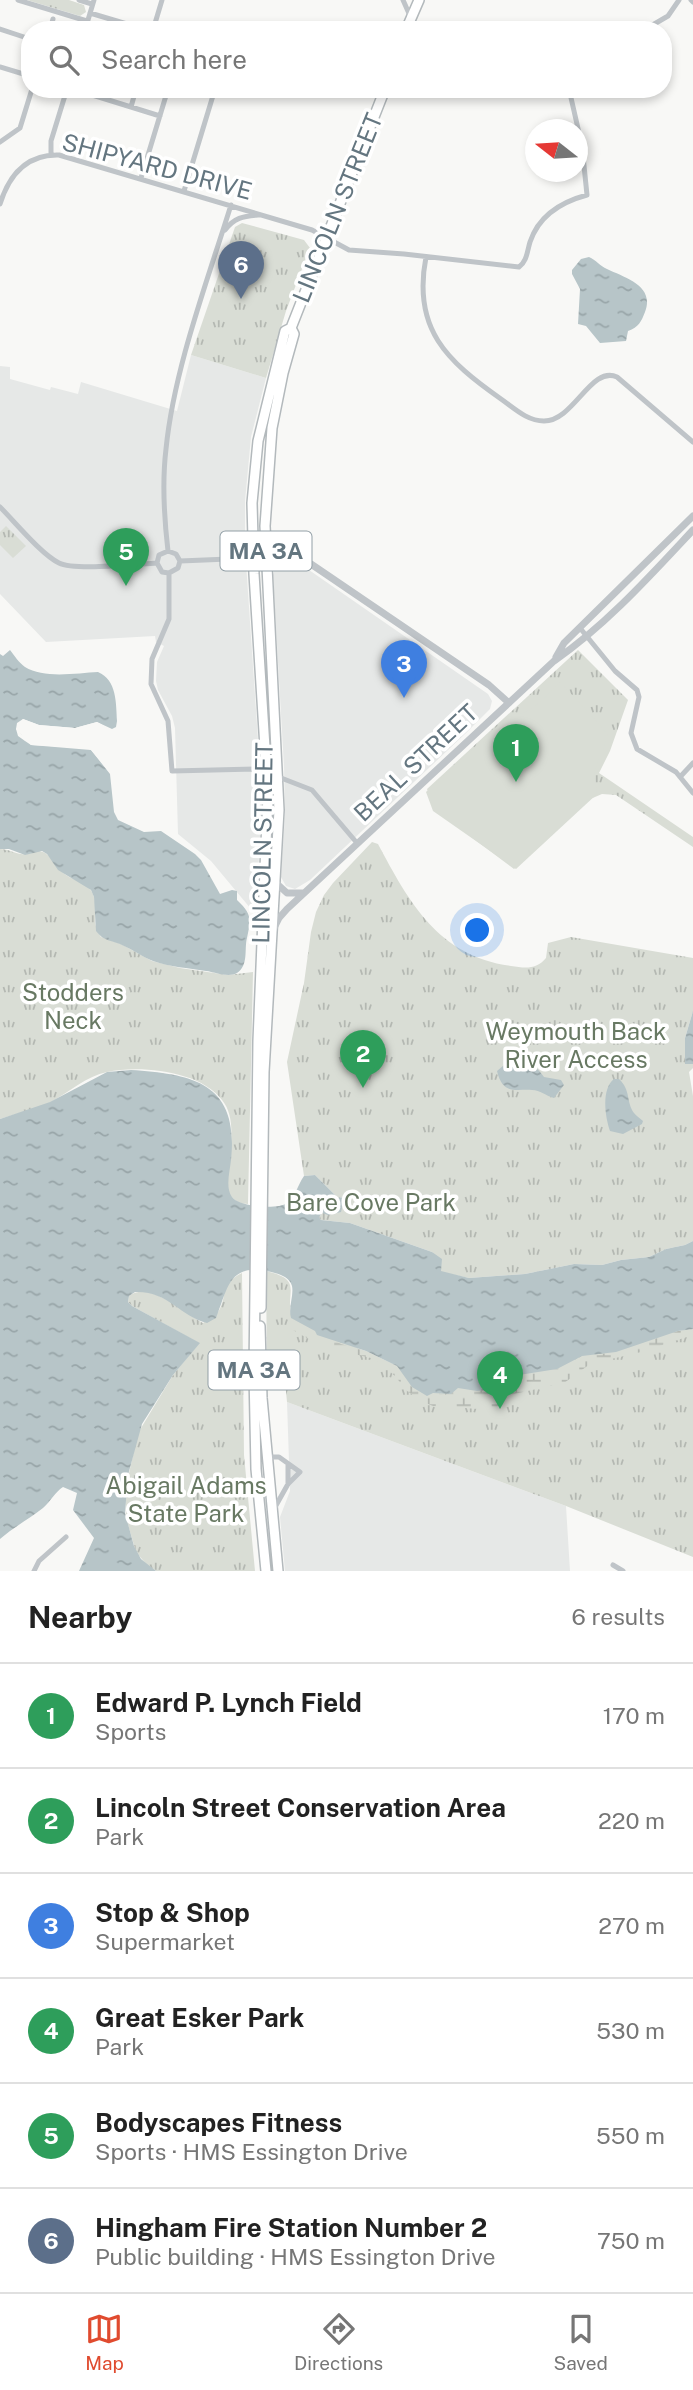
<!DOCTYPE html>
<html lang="en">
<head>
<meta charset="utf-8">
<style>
  body { margin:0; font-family:"Public Sans",sans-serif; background:#f2f2f2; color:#222 }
  .compass { position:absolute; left:525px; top:119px; width:63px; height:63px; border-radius:50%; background:#fff; box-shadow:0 4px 10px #0003; rotate:287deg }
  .you { position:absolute; left:478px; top:931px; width:24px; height:24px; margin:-18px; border:5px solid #fff; border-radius:50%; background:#1a73e8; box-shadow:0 0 0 10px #1a73e833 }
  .badge { display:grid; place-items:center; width:46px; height:46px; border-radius:50%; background:#e04b2f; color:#fff; font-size:23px; font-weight:700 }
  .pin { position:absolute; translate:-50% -58px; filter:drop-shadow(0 2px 4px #0008) }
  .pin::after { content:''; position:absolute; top:37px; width:24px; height:21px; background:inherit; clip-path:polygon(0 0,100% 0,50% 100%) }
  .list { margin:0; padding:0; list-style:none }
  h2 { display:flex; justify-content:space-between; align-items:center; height:91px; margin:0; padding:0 28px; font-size:30px }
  h2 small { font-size:23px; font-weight:400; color:#767676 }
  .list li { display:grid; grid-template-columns:46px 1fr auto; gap:21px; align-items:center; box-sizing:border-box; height:105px; padding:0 28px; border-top:2px solid #e0e0e0 }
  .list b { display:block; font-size:26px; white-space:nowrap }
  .list p { margin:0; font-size:23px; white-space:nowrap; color:#767676 }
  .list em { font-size:23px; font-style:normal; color:#767676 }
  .icon { flex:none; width:38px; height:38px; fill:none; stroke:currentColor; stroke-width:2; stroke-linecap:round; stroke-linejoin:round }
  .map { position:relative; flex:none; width:693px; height:1571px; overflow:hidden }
  .search { position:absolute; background:#fff; box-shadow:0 4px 10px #0003; left:21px; right:21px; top:21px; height:77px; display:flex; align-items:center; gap:18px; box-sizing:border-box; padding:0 24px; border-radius:28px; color:#767676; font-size:26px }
  .sheet { height:721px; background:#fff }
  nav { display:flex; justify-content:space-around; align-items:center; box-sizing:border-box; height:98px; border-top:2px solid #e0e0e0; background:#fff; font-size:19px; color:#767676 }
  nav a { display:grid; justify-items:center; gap:4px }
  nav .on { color:#e04b2f }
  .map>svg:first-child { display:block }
  .built { fill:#e6e8e7 }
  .grass { fill:url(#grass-tufts) }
  .wetland { fill:url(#wetland-marsh) }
  .garden { fill:#d9ddd5 }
  .water { fill:url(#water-ripples) }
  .pier { fill:#f8f8f6 }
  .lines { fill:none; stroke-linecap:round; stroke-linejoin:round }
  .primary-casing { stroke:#b3b9bc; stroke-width:12 }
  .minor { stroke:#bfc4c8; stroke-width:5 }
  .tertiary { stroke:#bfc4c8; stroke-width:7 }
  .primary { stroke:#fff; stroke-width:9 }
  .labels { text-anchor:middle; stroke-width:7; stroke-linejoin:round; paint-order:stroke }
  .shield { fill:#fff; stroke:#929fa6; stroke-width:2 }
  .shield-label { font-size:23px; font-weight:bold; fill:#647680 }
  .street-label { font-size:24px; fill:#647680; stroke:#fff }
  .park-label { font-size:24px; fill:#687963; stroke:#fff }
</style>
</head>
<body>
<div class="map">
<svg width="693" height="1571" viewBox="0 0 693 1571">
  <defs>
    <pattern id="grass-tufts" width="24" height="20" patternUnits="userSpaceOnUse" patternTransform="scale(1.75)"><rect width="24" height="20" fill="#d9ddd5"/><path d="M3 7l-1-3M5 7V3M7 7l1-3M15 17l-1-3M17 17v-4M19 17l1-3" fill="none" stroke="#b4b8b2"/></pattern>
    <pattern id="wetland-marsh" width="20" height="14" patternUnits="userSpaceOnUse" patternTransform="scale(1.75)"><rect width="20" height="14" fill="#d9ddd5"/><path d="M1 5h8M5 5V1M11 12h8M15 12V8" fill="none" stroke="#b4b8b2"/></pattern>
    <pattern id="water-ripples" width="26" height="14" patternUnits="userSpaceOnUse" patternTransform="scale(1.75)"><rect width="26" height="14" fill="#b7c5c8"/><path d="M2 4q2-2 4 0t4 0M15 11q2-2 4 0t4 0" fill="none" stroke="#98a5a8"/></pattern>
  </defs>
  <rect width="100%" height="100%" fill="#f8f8f6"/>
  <path class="built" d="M191 355 266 378 251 437 245 501V548L262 799 256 915 211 861 178 834 175 728 172 716 158 690 156 681 157 662 164 646 156 642 155 636 46 642 0 594V366L10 367V379L50 390 51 387 78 394 81 382 177 411Z
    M281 564 309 570 475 685 488 694 492 701 490 709 466 733 310 880 295 889 286 886 281 877 285 814 284 766 273 575 275 568Z
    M287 1402 566 1506 570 1571H285L280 1517 290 1491Z"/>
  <path class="grass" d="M27 0H69L84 5 86 12 80 16Z
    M242 223 304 240 310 248 286 311 266 378 191 355 235 227Z
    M6 526 26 546 13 558 0 545V532Z
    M578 650 628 700 610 751 599 773 693 837V847L616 795 602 794 588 800 514 869 435 810 427 789Z
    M372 842 378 844C409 902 438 956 511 966 525 968 536 970 546 958L548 943 571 937 693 958V1011L685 1038V1063L693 1064V1068L689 1072 693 1096V1241L685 1245 666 1249 649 1257 621 1260 602 1265 574 1264 525 1274 469 1278 441 1272V1264L432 1252 350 1223 321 1220 319 1217 322 1213 343 1205 344 1197 338 1198 315 1175 304 1176 287 1062 304 983 311 932 316 912 324 895 333 883Z
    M0 849C9 849 13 853 21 854 29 856 35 849 43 852 50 854 58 870 66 875 75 881 89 884 93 894 99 909 90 923 101 937L121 944 152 961 180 968 228 975 253 972 248 1204C241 1204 234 1201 230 1195 221 1173 243 1125 222 1100 200 1071 141 1065 107 1072 87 1076 69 1092 51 1102 35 1110 17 1113 0 1119Z
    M266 1271C305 1280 284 1292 292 1318L397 1366 693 1329V1557L566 1506 287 1402 284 1371 267 1373Z
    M242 1273 244 1455 255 1571H156L147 1565 136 1552 126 1518 125 1491 138 1433 173 1375 199 1343 132 1306 128 1302 129 1296C149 1280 185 1313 203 1323 207 1320 215 1316 218 1312 228 1297 219 1284 242 1273Z"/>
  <path class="wetland" d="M291 1318 341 1344 366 1351 397 1366 412 1387 445 1395 457 1388 477 1391 496 1389 507 1380 518 1375 557 1369 582 1356 617 1352 678 1331 693 1329V1335L641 1352 590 1364 564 1383 514 1394 497 1407 479 1409 433 1406 421 1401 407 1391 395 1376 375 1359 321 1346 293 1330Z"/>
  <path class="garden" d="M560 682 601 726 608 736 594 772 597 794 516 869 433 811 426 792 509 715C531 717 546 695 560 682Z"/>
  <path class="water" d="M589 257C596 260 600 266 607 269 626 278 655 286 645 312 641 322 639 327 628 331L626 341 600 343 586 326 578 324 580 289 572 274V270L581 259Z
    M10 650C14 655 19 663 25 667 44 679 77 673 98 672 117 680 116 703 117 721L116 727 112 729 97 722 75 728 39 725 23 719 16 729 31 745 91 750 110 774 114 812 118 820 144 832 161 831 195 854 201 860 220 894 232 890 237 891V900C252 914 251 919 247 938 244 949 249 965 237 973 228 978 215 972 206 971 188 968 170 967 153 961 142 957 134 950 124 946 113 940 104 942 96 931L94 897 91 890 58 870 47 854 42 851 25 855 9 849H0V654L3 656Z
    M693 1011V1064H685V1038Z
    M510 1060C526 1060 535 1064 544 1077L561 1080 564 1085 554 1098C546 1096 540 1090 532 1090 514 1089 503 1095 497 1071Z
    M131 1070C195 1074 239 1084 231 1160 230 1171 225 1187 232 1197 239 1207 278 1210 287 1203 295 1198 298 1184 304 1176L315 1175 338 1198 345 1197 341 1212 328 1215 322 1213 319 1217 321 1220 350 1223 432 1252 442 1259 441 1271 469 1278 525 1274 574 1264 602 1265 621 1260 649 1257 666 1249 685 1245 693 1241V1329L678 1331 616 1352 582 1356 557 1369 519 1375 515 1378 507 1380 496 1389 477 1391 458 1388 451 1394 433 1393 427 1396 412 1387 397 1366 366 1351 317 1335 315 1331 291 1318C288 1307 294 1296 292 1286 290 1278 282 1275 275 1273 229 1261 229 1285 216 1318L207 1323C179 1316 169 1291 135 1292L129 1296 128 1302 132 1306 200 1343 173 1375 142 1424 128 1475 125 1513 134 1546 141 1559 156 1571H79L94 1538 73 1510 77 1493 63 1487C55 1492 51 1501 43 1508 29 1519 14 1527 0 1539V1119L50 1102 107 1072Z
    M614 1079H619C631 1090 626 1102 634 1113 636 1116 640 1118 643 1121L642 1124 623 1134 610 1131C605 1117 601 1089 614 1079Z"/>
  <path class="pier" d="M23 719 39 725 75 728 97 722 104 726V731L96 726 75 731 38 729 23 723 19 729 21 734 32 741 92 747 107 762V769L91 750 86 748 31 745 25 741 18 736 16 729 17 723Z"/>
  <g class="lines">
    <g class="primary-casing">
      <path id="primary" d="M406 30 419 0
        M261 1308 264 1072 279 810 265 526 272 428 283 373 294 334 291 328
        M260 1326 262 1398 278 1571
        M266 1571 256 1469 254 1373 258 1041 268 795 254 574 252 503 258 441 285 331 291 328 385 89"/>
    </g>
    <path class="minor" d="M18 0 87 21
      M79 0 92 4
      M403 0 411 18
      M691 0 693 2
      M90 13 147 30
      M0 29 30 39
      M50 30 53 19
      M85 30 94 0
      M153 30 162 0
      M644 30 668 16 679 0
      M0 67 30 76
      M73 89 160 116
      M131 107 136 89
      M0 142 20 128 32 89
      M51 155V141L67 89
      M141 178 168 89
      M184 191 215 89
      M0 204C9 175 26 154 59 155L312 230 349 250 404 254 519 267C527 261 527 252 530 242 539 215 561 202 587 195L582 146 569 89
      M225 230C234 218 243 216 258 215
      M426 257C412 329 447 361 501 399 514 408 527 421 544 421 574 421 591 365 617 377L693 442
      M0 507C15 522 41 554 59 563 75 571 137 564 157 563
      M168 551C164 517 162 482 166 449 174 369 207 282 231 205
      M180 561 253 558
      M157 563 162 572 169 573 178 568 180 561
      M157 563 159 555 168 551 176 554 180 561
      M169 573V619L152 659 151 684 168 721 172 771 255 769 267 773
      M580 628 615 671 637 690 639 697 631 733 637 749 676 772 693 793
      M276 776 312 790 357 843
      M680 777 693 763
      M267 1457H279L300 1472 288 1484 274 1509
      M288 1484V1464
      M613 1565 623 1571
      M34 1571 39 1561 66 1537"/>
    <path class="tertiary" d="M253 558H297L311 564 489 685 509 703
      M556 657 564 643 693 516
      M276 883 287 893H303
      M273 930 279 918 287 909 554 661C606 625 650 576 693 530"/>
    <use href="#primary" class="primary"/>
  </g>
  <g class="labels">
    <g class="shield">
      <rect x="220.5" y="531.5" width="91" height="39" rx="5"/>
      <rect x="208.5" y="1350.5" width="91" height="39" rx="5"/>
    </g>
    <g class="shield-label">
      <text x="266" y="559">MA 3A</text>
      <text x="254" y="1378">MA 3A</text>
    </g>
    <g class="street-label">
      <text transform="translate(157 167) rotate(15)" y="8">SHIPYARD DRIVE</text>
      <text transform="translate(338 208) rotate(-68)" y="8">LINCOLN STREET</text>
      <text transform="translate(416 763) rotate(-43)" y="8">BEAL STREET</text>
      <text transform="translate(263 843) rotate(-89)" y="8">LINCOLN STREET</text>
    </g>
    <g class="park-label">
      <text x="73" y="1001">Stodders<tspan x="73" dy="28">Neck</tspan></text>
      <text x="576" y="1040">Weymouth Back<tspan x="576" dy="28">River Access</tspan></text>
      <text x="371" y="1211">Bare Cove Park</text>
      <text x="186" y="1494">Abigail Adams<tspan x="186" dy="28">State Park</tspan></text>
    </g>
  </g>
</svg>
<svg class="compass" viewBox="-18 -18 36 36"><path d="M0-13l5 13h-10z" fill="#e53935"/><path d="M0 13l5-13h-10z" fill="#767676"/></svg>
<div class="you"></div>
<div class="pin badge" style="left:516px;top:782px;background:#2e9e5b">1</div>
<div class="pin badge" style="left:363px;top:1088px;background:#2e9e5b">2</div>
<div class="pin badge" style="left:404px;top:698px;background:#3f7fe0">3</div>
<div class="pin badge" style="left:500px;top:1409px;background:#2e9e5b">4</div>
<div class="pin badge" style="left:126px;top:586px;background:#2e9e5b">5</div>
<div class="pin badge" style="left:241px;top:299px;background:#5c6f8a">6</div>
<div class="search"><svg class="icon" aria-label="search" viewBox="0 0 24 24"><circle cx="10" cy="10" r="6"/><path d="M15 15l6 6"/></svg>Search here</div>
</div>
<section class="sheet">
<h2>Nearby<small>6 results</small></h2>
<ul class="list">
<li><span class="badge" style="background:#2e9e5b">1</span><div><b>Edward P. Lynch Field</b><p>Sports</p></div><em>170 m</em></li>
<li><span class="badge" style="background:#2e9e5b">2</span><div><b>Lincoln Street Conservation Area</b><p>Park</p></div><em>220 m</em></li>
<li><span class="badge" style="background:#3f7fe0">3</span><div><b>Stop &amp; Shop</b><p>Supermarket</p></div><em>270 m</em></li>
<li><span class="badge" style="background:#2e9e5b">4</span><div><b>Great Esker Park</b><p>Park</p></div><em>530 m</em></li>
<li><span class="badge" style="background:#2e9e5b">5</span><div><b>Bodyscapes Fitness</b><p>Sports · HMS Essington Drive</p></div><em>550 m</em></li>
<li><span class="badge" style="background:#5c6f8a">6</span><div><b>Hingham Fire Station Number 2</b><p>Public building · HMS Essington Drive</p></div><em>750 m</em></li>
</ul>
</section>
<nav>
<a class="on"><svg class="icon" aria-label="map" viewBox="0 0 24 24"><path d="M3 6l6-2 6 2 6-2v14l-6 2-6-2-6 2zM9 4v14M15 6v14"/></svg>Map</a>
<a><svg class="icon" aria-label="directions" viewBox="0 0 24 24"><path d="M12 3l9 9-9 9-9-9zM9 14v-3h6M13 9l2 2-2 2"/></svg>Directions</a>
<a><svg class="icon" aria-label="saved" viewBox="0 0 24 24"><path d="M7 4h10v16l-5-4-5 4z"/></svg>Saved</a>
</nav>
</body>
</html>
